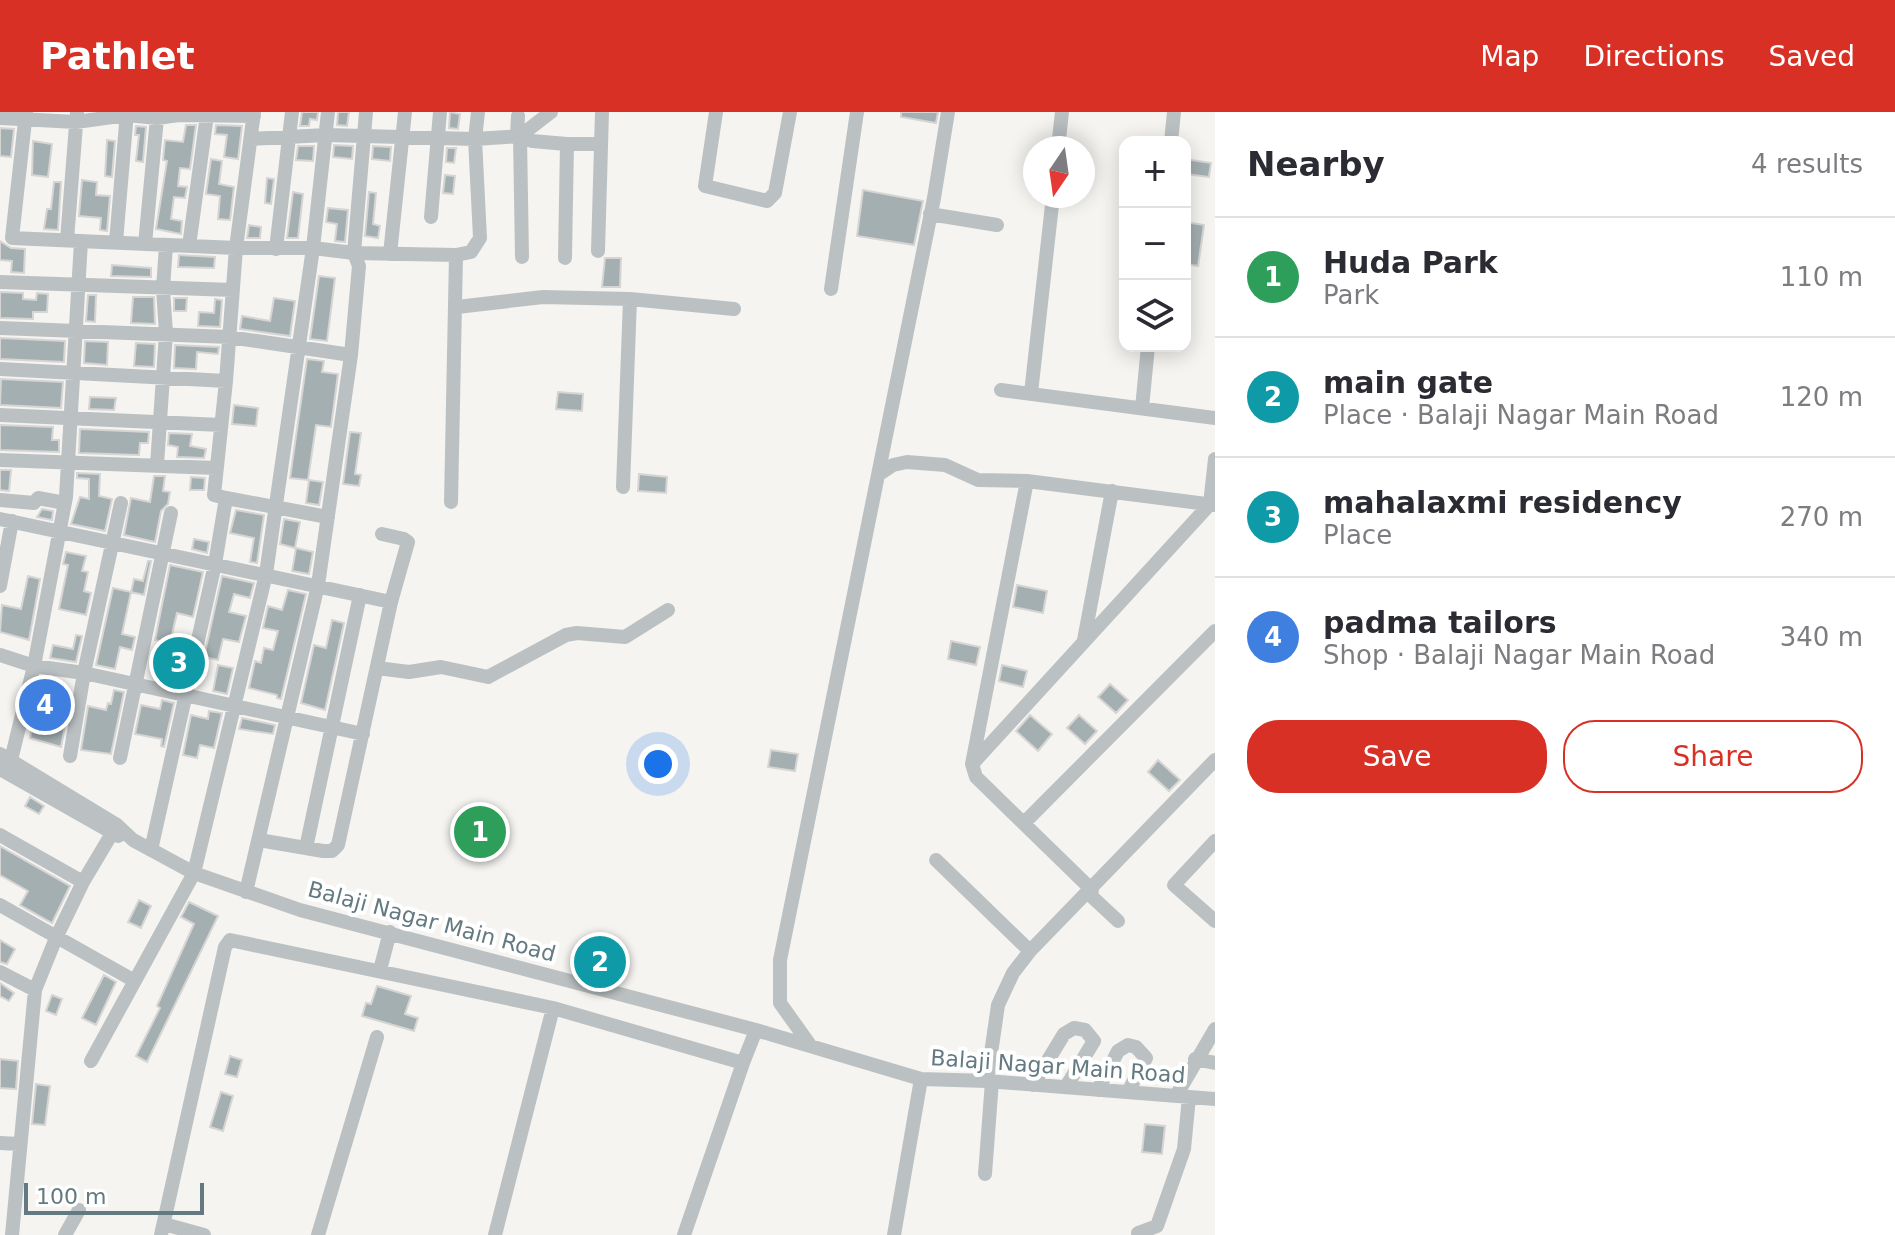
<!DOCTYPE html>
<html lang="en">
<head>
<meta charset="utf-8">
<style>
  body { margin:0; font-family:"DejaVu Sans",sans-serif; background:#f7f7f7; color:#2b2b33 }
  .controls { position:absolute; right:24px; top:24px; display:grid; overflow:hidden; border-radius:16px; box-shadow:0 4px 20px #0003 }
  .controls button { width:72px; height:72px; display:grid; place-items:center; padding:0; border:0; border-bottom:2px solid #e1e1e2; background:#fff; color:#2b2b33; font:40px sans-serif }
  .compass { position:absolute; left:1023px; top:24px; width:72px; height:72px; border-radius:50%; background:#fff; box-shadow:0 4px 20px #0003; rotate:193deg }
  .scale { position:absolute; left:24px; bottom:20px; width:180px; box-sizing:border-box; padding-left:8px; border:4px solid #647a81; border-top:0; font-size:22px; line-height:28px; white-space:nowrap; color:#647a81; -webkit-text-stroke:6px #fff; paint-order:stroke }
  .you { position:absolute; left:658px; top:652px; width:28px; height:28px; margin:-20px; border:6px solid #fff; border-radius:50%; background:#1a73e8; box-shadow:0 0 0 12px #1a73e833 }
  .badge { display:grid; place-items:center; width:52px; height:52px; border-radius:50%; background:#d93025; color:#fff; font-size:26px; font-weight:700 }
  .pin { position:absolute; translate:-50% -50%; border:4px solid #fff; box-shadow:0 2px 8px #0006 }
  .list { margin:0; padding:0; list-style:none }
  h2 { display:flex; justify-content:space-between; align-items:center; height:104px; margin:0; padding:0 32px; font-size:34px }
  h2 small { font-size:26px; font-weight:400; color:#7c7c81 }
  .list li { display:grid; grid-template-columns:52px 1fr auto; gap:24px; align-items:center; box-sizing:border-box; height:120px; padding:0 32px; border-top:2px solid #e1e1e2 }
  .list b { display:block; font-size:30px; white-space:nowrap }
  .list p { margin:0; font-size:26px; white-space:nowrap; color:#7c7c81 }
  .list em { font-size:26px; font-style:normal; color:#7c7c81 }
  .actions { display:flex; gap:16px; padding:24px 32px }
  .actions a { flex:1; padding:18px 0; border:2px solid #d93025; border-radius:32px; text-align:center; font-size:28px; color:#d93025 }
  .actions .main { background:#d93025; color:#fff }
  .icon { flex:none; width:44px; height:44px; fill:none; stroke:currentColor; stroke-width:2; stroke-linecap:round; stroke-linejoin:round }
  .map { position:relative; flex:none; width:1215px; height:1123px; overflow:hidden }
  header { display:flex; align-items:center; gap:48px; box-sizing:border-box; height:112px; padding:0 40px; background:#d93025; color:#fff }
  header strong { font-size:38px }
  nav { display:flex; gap:44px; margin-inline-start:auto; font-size:28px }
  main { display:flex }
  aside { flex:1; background:#fff }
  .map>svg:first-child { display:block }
  .building { fill:#a4afb2; stroke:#d6d5d4; stroke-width:2 }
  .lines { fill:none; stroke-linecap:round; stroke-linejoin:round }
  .minor { stroke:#bbc1c3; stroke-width:14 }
  .labels { text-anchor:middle; stroke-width:8; stroke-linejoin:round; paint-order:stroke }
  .street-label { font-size:22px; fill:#647a81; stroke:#fff }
</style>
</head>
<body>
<header>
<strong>Pathlet</strong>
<nav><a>Map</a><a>Directions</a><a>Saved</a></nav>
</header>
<main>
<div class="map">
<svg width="1215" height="1123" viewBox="0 0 1215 1123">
  <rect width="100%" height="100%" fill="#f5f4f1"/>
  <path class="building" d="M302 0H318L317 8 310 7 309 14H300Z
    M338 0H349L347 14 337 13Z
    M450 0 460 2 458 17 449 16Z
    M901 0H938L936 11 901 5Z
    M186 13H196L190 57 180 56 178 74 187 75 185 86 174 85 171 107 182 109 181 122 156 117 167 49 163 48 165 28 183 30Z
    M216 13 242 14 238 47 224 45 227 23 215 22Z
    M136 14 146 15 143 50 136 49 139 23H135Z
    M0 16 14 17 11 45 0 44Z
    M107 28 115 29 112 65 105 64Z
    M33 29 52 32 48 65 32 63Z
    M334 33 353 34 352 47 333 45Z
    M298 34H314L313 49 296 48Z
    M373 34 391 35 390 49 372 47Z
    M447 36H456L454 51 446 50Z
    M211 47 222 49 219 72 234 75 230 108 218 107 220 84 206 82Z
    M1185 47 1211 51 1209 65 1185 62Z
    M445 63 455 64 453 82 443 81Z
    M267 66 274 67 271 92 265 91Z
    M82 68 97 70 96 83 110 84 107 119 100 118 101 106 79 104Z
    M54 70H61L58 118 44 117 47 97H51Z
    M863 78 923 89 914 133 857 124Z
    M293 80 303 82 298 126H287Z
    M369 80 376 81 373 112 380 114 378 126 365 124Z
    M328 96 348 98 345 130 335 129 337 112 326 110Z
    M1185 110 1204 113 1198 154 1185 152Z
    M249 113 261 115 260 126H247Z
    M0 129 11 136 25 137 24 161 11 160 12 149 0 148Z
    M179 143 215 145 214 156 178 155Z
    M605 146H621L620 175H602Z
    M112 153 151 156V165L111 164Z
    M319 164 335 166 327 229 310 227Z
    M0 180 23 181V187L36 188 37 181 48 182 47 200H33V207L0 206Z
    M88 183H96L95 210 86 209Z
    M133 185H154L155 212 131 211Z
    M174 186H187L186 199H174Z
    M274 186 295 189 290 224 240 217 242 204 270 209Z
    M215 187 222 188 220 215 198 214 199 200 214 201Z
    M0 226 65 229 64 250 0 247Z
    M85 229 108 230 107 253 84 251Z
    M136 231 155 232 154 255 134 254Z
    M175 233 219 235 218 242 197 240 196 257 174 256Z
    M307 247 324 249 322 260 338 262 331 315 316 313 308 368 290 366Z
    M1 267 63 270 61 296 0 293Z
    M558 280 583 282 582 299 556 297Z
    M90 285 116 286 114 298 89 297Z
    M234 293 258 296 256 314 232 312Z
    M0 313 53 315 52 328H59V340L0 338Z
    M80 317 149 320 148 331H140L139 343 79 341Z
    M350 320 361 321 355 362 361 363 359 374 343 372Z
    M169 321 192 322 190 334 206 337 204 346 177 345 178 335 168 333Z
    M0 358H11L9 379 0 378Z
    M77 361 100 362 99 384 112 387 105 419 71 412 80 385 89 387V367L77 366Z
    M639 362 667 365 666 381 638 379Z
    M154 364H165L163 379 170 380 168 392 161 399 155 430 124 423 131 386 150 390Z
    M191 365 205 366 204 378H190Z
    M309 368 323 370 319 393 306 391Z
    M42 397 53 399 52 408 37 405Z
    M236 398 264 403 257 451 250 450 254 426 230 421Z
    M284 407 300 410 295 436 280 432Z
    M194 427 209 430 207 441 192 437Z
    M296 436 313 440 309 462 292 459Z
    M66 440 86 444 82 459 88 460 84 479 91 481 86 503 59 497 68 453 63 452Z
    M148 449H151L144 483 131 480 134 467 143 469Z
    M170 453 203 460 193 505 177 501 170 531 155 528Z
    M28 464 40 467 29 528 0 520 2 493 21 497Z
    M222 464 254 471 250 486 234 482 229 500 246 504 239 530 223 527 218 548 204 545Z
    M1017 473 1047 479 1043 501 1013 495Z
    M113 476 131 480 122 522 135 525 132 538 120 535 115 557 96 553Z
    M288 478 306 482 281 587 277 586V583L249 576 255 549 261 551 264 536 273 538 278 519 263 516 268 494 282 498Z
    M332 508 344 511 325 598 301 591 314 533 326 536Z
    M76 523 82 524 76 550 50 546 53 533 73 537Z
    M951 529 980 535 976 553 948 547Z
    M170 542 184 546 178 571 164 568Z
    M218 553 233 556 227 582 213 579Z
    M1002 553 1027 559 1023 575 999 569Z
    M1110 572 1128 588 1116 601 1098 585Z
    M114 578 124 580 111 642 81 638 88 594 106 598 108 591 111 592Z
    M37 585 69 592 61 635 30 626Z
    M162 588 174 591 164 635 161 634 162 627 135 622 141 593 160 597Z
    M209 599 222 601 214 636 200 633 197 646 183 643 191 603 208 607Z
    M1030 603 1052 622 1038 639 1016 619Z
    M1079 603 1097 619 1085 632 1067 616Z
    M242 606 275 613 273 622 239 617Z
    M771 638 798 642 795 659 768 655Z
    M1158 648 1180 668 1169 679 1148 660Z
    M30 685 44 694 39 702 25 694Z
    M0 734 70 774 52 811 20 793 28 779 0 763Z
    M139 788 151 794 141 816 128 810Z
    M189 790 218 804 147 950 136 944 160 896 157 894 194 812 181 805Z
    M0 828 15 837 7 852 0 850Z
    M588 837 616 844 611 863 583 856Z
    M104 863 116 870 96 913 82 906Z
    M0 871 14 881 9 889 0 884Z
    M377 874 411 884 405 902 418 906 414 919 362 904 366 891 371 892Z
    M52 883 62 887 56 903 46 899Z
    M230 944 242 948 237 965 225 962Z
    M0 947 18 949 16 977 0 976Z
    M36 972 50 974 45 1013 32 1012Z
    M221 980 233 984 223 1019 210 1015Z
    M1145 1012 1165 1014 1162 1042 1142 1040Z"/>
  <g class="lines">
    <path class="minor" d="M26 0 12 126 236 136H313L354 141 456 143 471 140 480 126 475 27 478 0
      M716 0 705 74 767 89 775 81 790 0
      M0 6 76 10 127 3 157 6 179 3 254 4
      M517 24 518 4
      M251 27 326 23 475 27 520 24 551 0
      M1171 30 1174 0
      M1058 36 1062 0
      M930 102 997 113
      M431 105 440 0
      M67 128 77 0
      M116 130 127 0
      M145 132 157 6
      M189 134 207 3
      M276 137 292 0
      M598 139 602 0
      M390 142 405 0
      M522 145 520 24 532 29 567 32
      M565 146 567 32H601
      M0 170 233 178
      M831 177 857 0
      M457 195 543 185 630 187 734 197
      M0 216 229 225 351 243
      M0 257 226 269
      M1001 278 1215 306
      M1031 281 1053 84
      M1142 296 1148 234
      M0 303 221 313
      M0 348 216 356
      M157 353 166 221 163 177 166 133
      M878 363 893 353 907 350 945 353 978 368 1027 369 1215 393
      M1027 369 972 652 976 665 1092 778
      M623 375 630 187
      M226 386 328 405
      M0 388 34 391 38 386 65 391
      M451 390 456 143
      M0 407 391 490
      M0 474 12 409
      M1084 528 1112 379
      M0 543 34 554 84 561 363 622
      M377 556 409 560 441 555 488 565 566 523 577 521 625 525 668 498
      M0 642 117 713 133 728 194 761 300 798 756 918 921 967 987 969 1215 987
      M70 644 84 561 121 391
      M120 646 171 401
      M11 648 34 554 66 385 81 129
      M974 650 1210 392 1215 347
      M0 657 118 724
      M1024 711 1215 519
      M0 723 83 770
      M259 728 323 739H332L338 733 391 490 408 430 404 427 382 422
      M1215 729 1174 773 1215 809
      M306 736 360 483
      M151 738 215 452 226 386 214 383 226 269 236 136 254 0
      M936 748 1030 839
      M246 780 318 473 351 243 359 154 354 141 366 0
      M1088 781 1118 809
      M0 793 133 868
      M380 858 390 820
      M0 860 35 878
      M810 933 780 891V848L934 86 948 0
      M1195 947 1215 951
      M91 949 194 761 266 462 313 136 328 0
      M987 969 998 893 1013 861 1030 839 1215 648
      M1033 973 1064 922 1074 916 1085 918 1094 929 1066 975
      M1098 978 1118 939 1128 933 1136 935 1146 946 1128 980
      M1176 984 1215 917
      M0 1031 19 1032
      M985 1062 992 969
      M164 1112 204 1123
      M1138 1121 1157 1114 1184 1037 1189 985
      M12 1123 35 878 56 826 83 770 117 713
      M65 1123 79 1098
      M161 1123 225 835 230 828 553 896 743 951 756 918
      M318 1123 377 925
      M495 1123 553 896
      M684 1123 743 951
      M894 1123 921 967"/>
  </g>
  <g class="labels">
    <g class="street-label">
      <text transform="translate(432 809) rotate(15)" y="8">Balaji Nagar Main Road</text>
      <text transform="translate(1058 954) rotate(4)" y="8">Balaji Nagar Main Road</text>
    </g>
  </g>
</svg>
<div class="controls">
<button>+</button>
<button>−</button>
<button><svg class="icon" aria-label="layers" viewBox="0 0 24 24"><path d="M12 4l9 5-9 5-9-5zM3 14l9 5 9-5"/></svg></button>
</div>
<svg class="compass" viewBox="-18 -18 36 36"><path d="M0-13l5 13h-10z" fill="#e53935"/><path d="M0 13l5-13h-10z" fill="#7c7c81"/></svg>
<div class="scale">100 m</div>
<div class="you"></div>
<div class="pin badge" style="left:480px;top:720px;background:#2e9e5b">1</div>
<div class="pin badge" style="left:600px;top:850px;background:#0f9aa8">2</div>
<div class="pin badge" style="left:179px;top:551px;background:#0f9aa8">3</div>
<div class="pin badge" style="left:45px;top:593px;background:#3f7fe0">4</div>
</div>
<aside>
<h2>Nearby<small>4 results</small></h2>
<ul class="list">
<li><span class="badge" style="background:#2e9e5b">1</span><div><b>Huda Park</b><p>Park</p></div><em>110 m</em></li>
<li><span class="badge" style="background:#0f9aa8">2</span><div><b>main gate</b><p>Place · Balaji Nagar Main Road</p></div><em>120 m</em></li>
<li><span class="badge" style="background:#0f9aa8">3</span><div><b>mahalaxmi residency</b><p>Place</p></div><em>270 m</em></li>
<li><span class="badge" style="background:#3f7fe0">4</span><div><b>padma tailors</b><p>Shop · Balaji Nagar Main Road</p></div><em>340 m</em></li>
</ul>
<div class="actions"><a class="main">Save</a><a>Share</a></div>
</aside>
</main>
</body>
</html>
